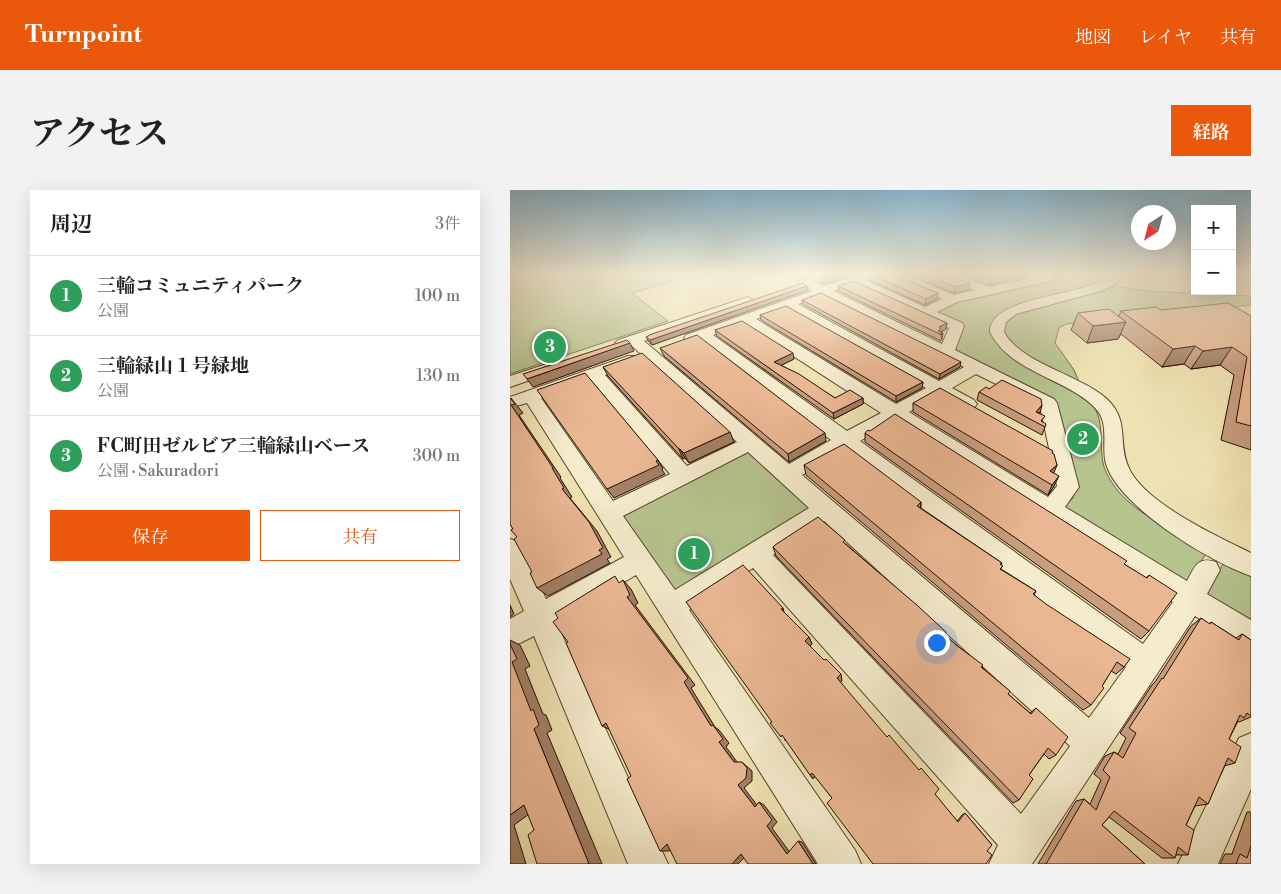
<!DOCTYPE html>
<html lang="ja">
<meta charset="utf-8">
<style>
:root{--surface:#fff;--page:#f2f2f2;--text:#222;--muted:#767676;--line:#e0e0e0;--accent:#ea580c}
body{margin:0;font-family:"Libre Bodoni","Noto Serif JP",serif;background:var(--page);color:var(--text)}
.controls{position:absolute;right:15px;top:15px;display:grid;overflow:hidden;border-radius:0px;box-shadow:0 5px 20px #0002}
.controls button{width:45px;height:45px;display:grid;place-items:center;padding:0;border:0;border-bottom:1px solid var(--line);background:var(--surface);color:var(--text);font:25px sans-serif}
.compass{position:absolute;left:621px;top:15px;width:45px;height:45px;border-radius:50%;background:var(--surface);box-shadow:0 5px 20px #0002;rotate:216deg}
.you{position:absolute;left:426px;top:452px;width:18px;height:18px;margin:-12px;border:4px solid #fff;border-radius:50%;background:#1a73e8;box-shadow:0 0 0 8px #1a73e833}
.badge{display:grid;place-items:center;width:32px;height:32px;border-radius:50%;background:var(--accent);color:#fff;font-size:16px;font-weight:700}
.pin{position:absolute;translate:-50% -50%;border:2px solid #fff;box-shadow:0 1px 5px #0006}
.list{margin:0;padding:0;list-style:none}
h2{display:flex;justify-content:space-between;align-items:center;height:65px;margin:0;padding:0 20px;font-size:21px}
h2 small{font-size:16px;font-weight:400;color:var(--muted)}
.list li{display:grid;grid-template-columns:32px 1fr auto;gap:15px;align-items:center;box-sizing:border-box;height:80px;padding:0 20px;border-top:1px solid var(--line)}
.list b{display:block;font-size:19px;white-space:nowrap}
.list p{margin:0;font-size:16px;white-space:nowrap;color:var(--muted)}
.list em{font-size:16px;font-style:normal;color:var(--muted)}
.actions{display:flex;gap:10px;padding:15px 20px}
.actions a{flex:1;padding:11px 0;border:1px solid var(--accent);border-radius:0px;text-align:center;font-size:18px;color:var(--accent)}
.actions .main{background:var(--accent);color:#fff}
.map{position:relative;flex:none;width:741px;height:674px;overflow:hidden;border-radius:0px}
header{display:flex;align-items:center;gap:30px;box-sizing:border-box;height:70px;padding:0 25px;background:var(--accent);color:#fff}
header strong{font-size:24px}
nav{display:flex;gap:28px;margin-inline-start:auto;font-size:18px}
.intro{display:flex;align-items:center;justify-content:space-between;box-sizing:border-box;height:120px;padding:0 30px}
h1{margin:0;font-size:35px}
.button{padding:12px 22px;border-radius:0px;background:var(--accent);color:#fff;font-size:18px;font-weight:700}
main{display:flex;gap:30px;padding:0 30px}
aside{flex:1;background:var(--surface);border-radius:0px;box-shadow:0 5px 20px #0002}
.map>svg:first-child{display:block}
.green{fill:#b6c48e;stroke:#6e6a47}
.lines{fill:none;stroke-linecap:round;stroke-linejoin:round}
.minor-casing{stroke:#58442c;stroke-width:2}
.minor{fill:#f5eccd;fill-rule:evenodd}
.wall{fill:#c89d7e;stroke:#261000}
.shaded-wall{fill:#a38066;stroke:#261000}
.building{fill:#e9b792;stroke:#261000}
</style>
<header>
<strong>Turnpoint</strong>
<nav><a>地図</a><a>レイヤ</a><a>共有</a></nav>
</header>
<div class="intro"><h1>アクセス</h1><a class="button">経路</a></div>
<main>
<aside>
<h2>周辺<small>3件</small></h2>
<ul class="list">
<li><span class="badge" style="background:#2e9e5b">1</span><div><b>三輪コミュニティパーク</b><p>公園</p></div><em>100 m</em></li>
<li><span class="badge" style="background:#2e9e5b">2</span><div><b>三輪緑山１号緑地</b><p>公園</p></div><em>130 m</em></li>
<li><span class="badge" style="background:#2e9e5b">3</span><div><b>FC町田ゼルビア三輪緑山ベース</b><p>公園 · Sakuradori</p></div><em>300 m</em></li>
</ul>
<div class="actions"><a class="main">保存</a><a>共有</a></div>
</aside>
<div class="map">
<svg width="741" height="674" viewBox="0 0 741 674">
<rect width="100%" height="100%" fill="#efe2b2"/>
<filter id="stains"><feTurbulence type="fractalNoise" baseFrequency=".004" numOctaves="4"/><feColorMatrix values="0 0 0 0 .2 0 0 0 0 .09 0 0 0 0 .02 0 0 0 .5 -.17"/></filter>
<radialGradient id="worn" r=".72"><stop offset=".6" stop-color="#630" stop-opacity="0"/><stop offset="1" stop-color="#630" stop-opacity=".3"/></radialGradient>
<g class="green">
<path d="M0 85H155L163 91 122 103 158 131 0 184Z"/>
<path d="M532 85H598L593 90 610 97 636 101 741 106V115L556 134 549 138 545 153 564 180 577 210C599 226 586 261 596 282 610 312 638 327 665 342 677 348 688 353 696 364L676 392 559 323 555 316 563 308V283L542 211 444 162 452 136 424 122 449 110 545 90Z"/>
<path d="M233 261H241L299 315 298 321 173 401 163 400 113 329 118 321Z"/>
<path d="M713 374 724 376 741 386V435L695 404Z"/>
</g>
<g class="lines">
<defs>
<g id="minor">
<path d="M347 85H364L355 90 415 117 432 109 381 88 379 85H395L444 105 465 100 433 88 431 85H448L480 97 534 85H541L543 88 541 91 447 112 427 122 452 133 454 136 445 160 544 209 547 213 569 297 555 317 677 391C685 377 687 366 706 372L710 380 697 404 741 430V460L731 456 685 426 522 674H479L488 655 243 378 179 420 345 660 351 674H308L126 385 46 432 158 674H118L24 446 0 458V429L14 421 0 389V349L9 352 36 409 114 367 17 213 0 218V207L118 166H130L132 169 130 172 95 185 177 276 227 252 121 155 113 158 108 156 105 153 108 150 238 107 245 111 243 114 134 151 279 274 321 250 190 150 181 152 176 151 174 148 176 145 302 101 289 92 291 89H299L314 96ZM344 94 439 138 432 154 324 101ZM312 106 454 177 429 191 288 114ZM276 119 416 198 386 214 246 129ZM234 134 371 223 337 241 203 145ZM466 184 530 216 547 296 538 307 399 222 429 205C440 211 451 221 464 218L467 214 464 210 442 198ZM81 190 160 284 103 311 31 208ZM384 231 663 412 633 454 350 251ZM334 260 616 477 579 528 292 285ZM238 262 299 318 165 400 113 326ZM314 331 560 556 511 624 263 365Z"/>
<path d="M600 85H613L605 94 594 100 506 124 496 132 494 142C512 175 573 185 599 211 619 232 608 252 618 276 632 312 707 346 741 363V386C700 372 609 317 596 274 591 257 600 234 586 219 559 189 500 183 480 142 479 105 577 107 600 85Z"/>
<path d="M46 171 52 173 54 176 52 179 0 197V186Z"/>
<path d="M741 543V599L708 674H668L729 548Z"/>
</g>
</defs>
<use href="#minor" class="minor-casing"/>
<use href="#minor" class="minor"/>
</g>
<g class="wall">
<path d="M313 85H341L314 94 310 92V86Z"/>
<path d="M359 85H383L428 103 427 109 415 115 359 90Z"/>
<path d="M400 85H436L460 93 459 100 444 103Z"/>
<path d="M453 85H515V86L480 95Z"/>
<path d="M297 96 298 100 142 155 139 152 136 147Z"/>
<path d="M328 96 437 133 436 139 431 142 433 143 431 151 329 101Z"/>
<path d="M292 110 450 177 429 189 293 114Z"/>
<path d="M651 120 741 126V260L711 250 724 185 710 175 681 179 674 174 652 177 611 144 608 149 577 153 561 140 568 123 609 126 611 121Z"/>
<path d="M250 125 413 192 412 198 386 212 251 130Z"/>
<path d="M205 140 284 169 271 175 325 208H353V214L324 229 207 146Z"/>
<path d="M150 158 316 251 279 272 154 166Z"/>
<path d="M93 177 224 252 179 273 175 268 173 269 98 186Z"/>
<path d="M479 199 529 224 535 237 532 245 467 210 469 202Z"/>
<path d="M403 213 542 263 547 275 543 283 544 296 538 305 403 222Z"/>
<path d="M355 243 614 374 636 388 639 385V441L631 449 355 252Z"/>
<path d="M294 275 411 312V318L492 373 491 375V379L526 401 524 405 614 477 606 484 601 481 581 515 573 520 296 285Z"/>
<path d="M336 354 436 442 435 445 472 477 498 504 520 523 526 518 546 565 539 569 534 564 519 585 509 610 503 613 266 366 263 357Z"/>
<path d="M273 418 274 422 299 447 302 454 300 456 332 491 330 493 447 631 452 625 455 623 482 655 322 608 305 586 303 589 276 550 275 551Z"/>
<path d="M691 428 699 434 701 432 726 448 732 444 741 450V527L729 532 728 531 719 549 725 573 714 576 698 614 685 616 676 635 678 665H666L665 668H652L599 627 592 635 635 674H528L566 611 574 609 580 614 591 590 584 584 595 566 604 562 608 564 616 548 610 543 642 495 645 492 681 436Z"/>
<path d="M737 622H741V674H710L715 664H722Z"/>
</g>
<g class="shaded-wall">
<path d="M323 85H341L314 94V88Z"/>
<path d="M497 85H515V86L480 95 481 89Z"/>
<path d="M460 93 459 100 444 103 445 97Z"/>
<path d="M297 96 298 100 142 155 140 150Z"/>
<path d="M428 103 427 109 415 115 416 109Z"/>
<path d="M616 132 608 149 577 153 583 136Z"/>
<path d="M437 133 436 139 431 142 433 143 432 149V145L428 143 429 137Z"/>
<path d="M120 153 124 161 23 197 17 189Z"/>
<path d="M685 156 674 174 652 177 663 159Z"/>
<path d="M722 157 710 175 681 179 693 161Z"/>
<path d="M283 163 284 169 266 178 264 172Z"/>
<path d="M451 172 450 177 429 189 430 184Z"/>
<path d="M413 192 412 198 386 212V206Z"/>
<path d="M1 208 13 223 9 225 51 287 50 288 62 307 60 308 87 341 101 367 97 369 100 373 38 406 27 398 52 299 42 278 1 215Z"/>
<path d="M353 208V214L324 229 323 223Z"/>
<path d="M532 215 530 223 526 222Z"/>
<path d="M220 242 224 252 179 273 174 263Z"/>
<path d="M315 243 316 251 279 272 278 264Z"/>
<path d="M169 259H170L175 268 173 269Z"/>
<path d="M148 270 153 279 152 280 155 284 104 308 97 299Z"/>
<path d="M547 275 543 285 540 281Z"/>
<path d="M549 286 544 296 538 305 542 295Z"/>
<path d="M411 312 410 321 407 316Z"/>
<path d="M113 390 121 399 128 413 125 415 185 495 181 498 205 537 209 540 219 553 216 557 230 576 224 572 209 552 201 536 117 407Z"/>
<path d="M0 415 4 424 0 427Z"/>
<path d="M299 447 302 454 298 458 295 451Z"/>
<path d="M0 450 10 455 20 476 15 479 33 524 36 525 42 540 37 543 92 674H79L24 539 2 472Z"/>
<path d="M331 484 332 491 328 495 327 488Z"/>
<path d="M96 533 103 541 92 536Z"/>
<path d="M232 572 242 581V591L234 598 250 619 245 617 228 595Z"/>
<path d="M302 583 305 586 303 589 300 585Z"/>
<path d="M249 612 254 615 267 632 262 638 281 664H277L257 636Z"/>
<path d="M14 615 29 617 4 635 16 674H0V625Z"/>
<path d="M288 651 292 652 306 674H303Z"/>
<path d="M157 654 166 655 159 661H150Z"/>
<path d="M231 664H238L228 674H222Z"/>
</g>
<g class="building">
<path d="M313 85H323L314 88 310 86Z"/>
<path d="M362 85H383L428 103 416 109Z"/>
<path d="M415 85H436L460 93 445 97Z"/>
<path d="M470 85H497L481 89Z"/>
<path d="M344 91 437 133 429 137 431 139 428 141 433 143 430 144 432 145 328 96Z"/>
<path d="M293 93 297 96 140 150 136 147 142 144Z"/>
<path d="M311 103 451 172 430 184 292 110Z"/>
<path d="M718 113 741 126V236L726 232 737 167 722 157 693 161 685 156 663 159 611 121 646 117 651 120Z"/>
<path d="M276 116 413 192 386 206 250 125Z"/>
<path d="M599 119 616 132 583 136 568 123Z"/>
<path d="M232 131 283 163 264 172 289 184 325 208 340 200 353 208 323 223 205 140Z"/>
<path d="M187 145 315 243 278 264 150 158Z"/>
<path d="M117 150 120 153 17 189 13 184Z"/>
<path d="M132 163 220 242 174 263 170 259H169L93 177Z"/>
<path d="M75 183 148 270 146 271 149 275 97 299 27 200Z"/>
<path d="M492 190 531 209 532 215 526 222 535 226 531 231 536 234 535 237 469 202 476 197 479 199Z"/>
<path d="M430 198 543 261 542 263 544 264 547 275 540 281 549 286 542 295 403 213Z"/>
<path d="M0 208 5 214 1 215 43 278H42L54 298 52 299 79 332 93 358 89 360 92 364 27 398 20 383 22 382 4 349 7 347 1 340 3 339 0 334Z"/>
<path d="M385 224 617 371 614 374 637 388 639 385 667 403 639 441 355 243 358 240 360 241Z"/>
<path d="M334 254 411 312 407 316 492 373 490 374 493 376 490 379 526 401 523 404 536 414 620 469 614 477 607 472 592 496 594 498 581 515 294 275Z"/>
<path d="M308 327 335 350 333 352 408 416 436 442 434 444 446 455 473 475 471 477 500 501 498 504 521 524 526 518 558 547 546 565 538 558 519 585 523 589 509 610 263 357 265 355Z"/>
<path d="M233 375 273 418 271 419 299 447 295 451 314 470 316 469 331 484 327 488 377 547 379 545 409 580 411 578 429 599 425 604 448 632 455 623 482 655 477 661 482 665 476 674H363L317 613 322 608 302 583 300 585 272 545 271 547 260 533 262 532 176 412Z"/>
<path d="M105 386 109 393 113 390 120 405 117 407 178 488 174 492 201 536 203 535 213 549 209 552 224 572H232L237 578 236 588 228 595 245 617 249 612 262 630 257 636 277 664 288 651 303 674H238L231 664 222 674H167L157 654 150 661 117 589 121 586 96 533 92 536 56 453 58 452 43 432 48 428 45 423Z"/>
<path d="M691 428 700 434 701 432 729 450 732 444 741 450V526L737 523 734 528 730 525 719 549 731 557 725 573 718 568 698 614 689 607 676 635 684 640 678 665 668 657 665 668 604 621 592 635 635 674H536L574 609 586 620 600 587 593 580 604 562 613 568 626 543 619 538 652 488 653 489Z"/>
<path d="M0 454 7 469 2 472 21 521 23 519 29 535 24 539 79 674H27L18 645 24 640 14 615 0 625Z"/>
<path d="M741 656V674H726L730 664 737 668Z"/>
</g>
<linearGradient id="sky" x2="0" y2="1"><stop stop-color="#89b8d2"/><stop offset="0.47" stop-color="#f8f2dc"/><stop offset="1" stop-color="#f8f2dc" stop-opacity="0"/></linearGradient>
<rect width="741" height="179" fill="url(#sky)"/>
<rect width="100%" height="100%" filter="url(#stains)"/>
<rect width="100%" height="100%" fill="url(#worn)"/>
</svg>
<div class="controls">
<button>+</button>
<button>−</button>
</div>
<svg class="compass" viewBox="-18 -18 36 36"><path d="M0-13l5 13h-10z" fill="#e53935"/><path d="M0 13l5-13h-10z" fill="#767676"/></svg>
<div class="you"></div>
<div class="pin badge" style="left:184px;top:364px;background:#2e9e5b">1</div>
<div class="pin badge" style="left:573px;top:249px;background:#2e9e5b">2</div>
<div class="pin badge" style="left:40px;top:157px;background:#2e9e5b">3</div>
</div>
</main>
